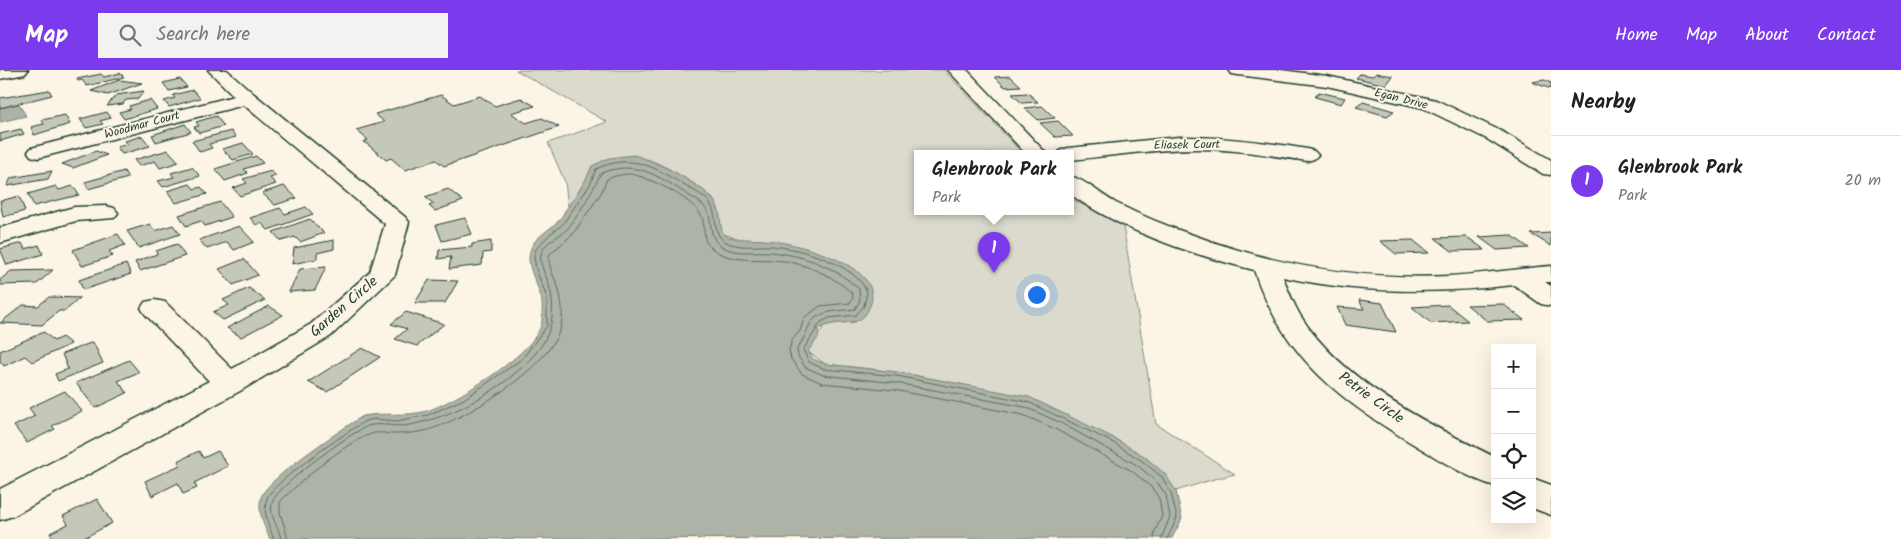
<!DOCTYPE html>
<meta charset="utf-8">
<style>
:root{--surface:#fff;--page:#f2f2f2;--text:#222;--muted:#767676;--line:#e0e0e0;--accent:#7c3aed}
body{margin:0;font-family:Kalam,sans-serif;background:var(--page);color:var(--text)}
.controls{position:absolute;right:15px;bottom:15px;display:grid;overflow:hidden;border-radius:0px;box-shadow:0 5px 20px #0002}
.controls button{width:45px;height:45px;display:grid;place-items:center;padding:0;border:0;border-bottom:1px solid var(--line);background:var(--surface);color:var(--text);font:25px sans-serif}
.you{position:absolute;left:1036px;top:224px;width:18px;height:18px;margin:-12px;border:4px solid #fff;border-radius:50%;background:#1a73e8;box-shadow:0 0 0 8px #1a73e833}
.badge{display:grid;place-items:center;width:32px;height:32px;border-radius:50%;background:var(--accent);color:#fff;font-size:16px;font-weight:700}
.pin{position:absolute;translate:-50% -41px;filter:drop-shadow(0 1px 2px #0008)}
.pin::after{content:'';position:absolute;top:26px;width:18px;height:15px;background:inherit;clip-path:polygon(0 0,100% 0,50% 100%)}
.popup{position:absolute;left:914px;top:80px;width:160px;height:65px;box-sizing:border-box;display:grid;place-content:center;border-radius:0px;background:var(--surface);filter:drop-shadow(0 1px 4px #0005);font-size:16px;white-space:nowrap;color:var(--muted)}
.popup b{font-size:19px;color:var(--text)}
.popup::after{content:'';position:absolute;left:50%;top:100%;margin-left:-10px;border:10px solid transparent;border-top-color:var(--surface)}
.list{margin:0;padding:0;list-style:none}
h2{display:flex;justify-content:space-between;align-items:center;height:65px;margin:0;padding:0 20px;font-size:21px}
h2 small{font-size:16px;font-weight:400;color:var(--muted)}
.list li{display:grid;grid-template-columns:32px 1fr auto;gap:15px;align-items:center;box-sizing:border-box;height:90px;padding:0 20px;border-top:1px solid var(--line)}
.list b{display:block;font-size:19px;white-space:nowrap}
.list p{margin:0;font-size:16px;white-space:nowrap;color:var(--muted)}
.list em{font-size:16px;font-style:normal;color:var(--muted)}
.icon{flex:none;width:28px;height:28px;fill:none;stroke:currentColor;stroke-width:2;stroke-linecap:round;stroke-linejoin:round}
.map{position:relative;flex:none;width:1551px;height:469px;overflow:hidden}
header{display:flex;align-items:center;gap:30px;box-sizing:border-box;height:70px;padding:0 25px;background:var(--accent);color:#fff}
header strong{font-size:24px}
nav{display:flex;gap:28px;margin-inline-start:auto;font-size:18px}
.search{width:350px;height:45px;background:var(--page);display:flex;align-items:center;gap:12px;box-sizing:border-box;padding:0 18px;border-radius:0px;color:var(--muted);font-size:19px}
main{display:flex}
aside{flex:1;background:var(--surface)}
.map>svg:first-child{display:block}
.green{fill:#dcdacc;stroke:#7e8c80}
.water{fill:#aeb3a7;stroke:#758479}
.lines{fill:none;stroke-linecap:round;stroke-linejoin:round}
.shore{stroke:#586c62;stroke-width:1}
.building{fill:#c5c7b9;stroke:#1f3d34}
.minor-casing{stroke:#1f3d34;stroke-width:3}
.minor{fill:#fcf5e5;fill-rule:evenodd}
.labels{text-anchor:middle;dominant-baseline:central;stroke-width:4;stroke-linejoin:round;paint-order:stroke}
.far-street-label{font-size:12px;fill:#1f3d34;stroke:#fcf5e5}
.street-label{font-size:15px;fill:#1f3d34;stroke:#fcf5e5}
</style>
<header>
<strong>Map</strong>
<div class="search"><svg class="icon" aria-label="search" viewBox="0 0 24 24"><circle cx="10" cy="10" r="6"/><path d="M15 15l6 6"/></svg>Search here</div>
<nav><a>Home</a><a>Map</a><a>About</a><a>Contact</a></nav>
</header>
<main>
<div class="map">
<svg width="1551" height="469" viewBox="0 0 1551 469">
<rect width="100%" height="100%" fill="#fcf5e5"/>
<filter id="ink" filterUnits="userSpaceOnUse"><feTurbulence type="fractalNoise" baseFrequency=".02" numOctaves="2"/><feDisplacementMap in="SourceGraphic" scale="10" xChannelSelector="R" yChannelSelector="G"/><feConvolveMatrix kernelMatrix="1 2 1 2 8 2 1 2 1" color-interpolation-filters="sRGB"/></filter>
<g filter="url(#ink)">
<path class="green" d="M516 0H944L1023 84H918V142H1070V128L1123 156 1156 354 1235 404 1214 409 1176 421 1144 386 959 314 897 302 825 294 807 281 826 254 856 252 743 170 723 164C717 152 723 140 712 128 704 118 658 91 646 89 635 87 604 94 592 96L585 113 568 136 565 112 548 73 607 52Z"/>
<g class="water">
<path d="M19 34 26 46 0 52V38Z"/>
<path d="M634 85C656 91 707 116 717 136 723 148 717 160 728 167 744 170 759 169 775 171 804 176 898 199 865 245 857 257 833 249 819 259L818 268 808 281 813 289 825 294 897 302 1029 327 1112 367 1144 386 1165 404 1176 421 1182 449 1172 468 270 469C264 456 256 439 262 425 270 407 343 358 363 346 384 342 405 347 427 341 454 332 541 281 542 250 542 242 543 234 541 227 537 211 523 193 532 176 537 166 548 161 556 153 561 150 563 143 567 138 577 122 585 114 592 96L609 88Z"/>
</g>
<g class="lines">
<g class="shore">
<path d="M274 469C269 457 262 441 267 428 273 412 347 362 365 351L374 349 397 351 428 345 464 329 522 289 547 256V228L536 199 534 187 536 179 550 164 562 155 590 115 596 99C633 82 656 98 687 117 696 122 706 126 711 135 718 147 712 165 726 172 740 179 757 175 772 176 800 178 856 194 867 222L864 236 856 245 829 248 821 252 803 280 809 292 824 299 897 306 1028 332 1110 371 1141 390 1162 407 1171 423 1177 448 1167 469"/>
<path d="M281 469C279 457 269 446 272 433 275 417 351 362 368 356 381 352 396 358 410 355 455 346 502 320 533 286 554 264 557 237 547 209 544 201 539 193 541 184 544 172 557 168 565 161 576 151 594 117 601 103 635 90 657 105 685 123 692 128 701 131 706 139 714 151 707 167 721 176 735 185 754 181 770 182 803 185 834 196 859 219L860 230 855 239C841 241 818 240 810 254 806 263 803 271 797 279L798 286 805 297 823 305 896 313 1025 337 1059 352 1137 395 1157 412 1166 425 1170 447 1161 469"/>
<path d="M288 469 280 442V432C300 411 344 373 371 364 378 361 386 364 394 364 404 364 414 363 424 361 462 352 549 298 560 259 564 246 562 230 558 217 554 206 548 197 549 185L573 164 601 123 607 109C614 106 622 104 630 104 647 106 693 129 701 145 705 153 703 163 706 172 725 197 762 186 790 192 813 197 834 207 852 223L853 228 850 233 820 236 804 248 800 261 792 270 789 280 791 289 802 304 822 313 894 320 1023 345 1055 359 1132 401 1151 417 1159 428 1162 446 1155 461 1154 469"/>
</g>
</g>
<g class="building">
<path d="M120 3 124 7 87 16 82 10 78 11 77 9 101 4 104 7Z"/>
<path d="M1376 3 1393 6 1386 15 1356 8 1360 4 1373 6Z"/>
<path d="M1010 6 1021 16 1005 17 995 7Z"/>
<path d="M180 9 187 17 169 21 163 13Z"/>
<path d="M119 10 142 13 108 25 91 21Z"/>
<path d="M1544 10 1551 13V19L1532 12Z"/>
<path d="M49 20 52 25 0 38V28Z"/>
<path d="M193 20 200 28 169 37 164 31 175 28 173 25Z"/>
<path d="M144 21 138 29 126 30 123 34 107 36 116 25Z"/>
<path d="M1319 22 1345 28 1341 34 1315 27Z"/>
<path d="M1028 23 1038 32 1022 33 1012 24Z"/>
<path d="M441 25 454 34 480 26 495 36 521 28 535 36 511 43 526 53 542 48 559 57 444 96 436 90 405 100 391 88 386 90 367 74 363 72 368 70 356 60 384 52 375 44Z"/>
<path d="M150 30 157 39 124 49 119 42 131 39 129 36Z"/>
<path d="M1363 32 1394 41 1387 46 1356 37Z"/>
<path d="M1042 36 1055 48 1038 50 1025 38Z"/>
<path d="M107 42 111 48 100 51 103 54 86 58 80 49Z"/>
<path d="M65 45 70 54 34 65 31 57 44 54 42 50Z"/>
<path d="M216 46 224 56 199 63 194 57 199 56 196 52Z"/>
<path d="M1058 51 1073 66 1055 67 1040 53Z"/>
<path d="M185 54 191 62 156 72 152 65Z"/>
<path d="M21 59 24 64 0 71V64Z"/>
<path d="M231 61 236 67 209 74 212 78 200 82 192 71Z"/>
<path d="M142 66 150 76 122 84 117 77 128 74 125 71Z"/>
<path d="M243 73 253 84 233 90 222 79Z"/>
<path d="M168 80 179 92 160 98 155 91 139 96 134 90Z"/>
<path d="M96 81 107 85 73 98 62 94Z"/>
<path d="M256 86 263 93 244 99 248 103 225 111 215 99Z"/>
<path d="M192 97 200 106 163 117 158 111 174 107 171 103Z"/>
<path d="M52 101 48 109 7 116 11 108Z"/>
<path d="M124 101 128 108 88 119 85 112Z"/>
<path d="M271 101 276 106 270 108 276 114 240 126 233 118 247 113 243 109Z"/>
<path d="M190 114 194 119 201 117 207 124 176 133 167 121Z"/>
<path d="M56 116 59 120 73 116 79 125 34 136 28 124Z"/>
<path d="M284 116 297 128 275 135 262 123Z"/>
<path d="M448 119 463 131 435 141 429 136 434 134 425 127Z"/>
<path d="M19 126 25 141 3 147 0 131Z"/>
<path d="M220 132 232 147 205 156 201 151 186 156 179 145Z"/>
<path d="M306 137 313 144 268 160 261 153 256 155 250 148 280 138 285 144Z"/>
<path d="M465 148 472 164 442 171 436 155Z"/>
<path d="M310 149 324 163 300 172 295 167 281 171 273 162Z"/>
<path d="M150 154 155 161 173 155 180 164 139 178 127 161Z"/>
<path d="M239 156 254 172 234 180 227 172 207 179 199 170Z"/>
<path d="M1551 163V176L1531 164Z"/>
<path d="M118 164 125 175 109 181 113 186 82 196 73 180Z"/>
<path d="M1511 165 1529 178 1497 180 1479 167Z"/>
<path d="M1467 167 1485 180 1452 181 1435 168Z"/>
<path d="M334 170V179L317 183V189L292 194 294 178Z"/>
<path d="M1413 170 1429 183 1396 184 1380 171Z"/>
<path d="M491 171V182L483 183 482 195 449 199 451 187 438 189 439 180 472 177V174Z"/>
<path d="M22 173 25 179 39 175 43 184 7 195 0 179Z"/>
<path d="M177 174 185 186 140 201 135 192 157 184 156 181Z"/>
<path d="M244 189 258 205 233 215 219 199Z"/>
<path d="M126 194 131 204 83 220 79 210Z"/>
<path d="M326 197 315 220 289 222 300 199Z"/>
<path d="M53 200 37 214 0 215V210L11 201Z"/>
<path d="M429 210 458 211 445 233H415Z"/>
<path d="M249 218 265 230 223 250 213 242 229 235 223 230Z"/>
<path d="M49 227 80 228 65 241H59L42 255 0 253 23 235 38 236Z"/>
<path d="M1359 230 1382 233 1396 262 1345 255 1337 237 1364 239Z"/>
<path d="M1503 234 1524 250 1487 251 1467 235Z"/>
<path d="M1448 235 1468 251 1431 253 1412 237Z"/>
<path d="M269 236 283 245 241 267 227 258Z"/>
<path d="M406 242 444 254 417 276 395 269 407 259 391 254Z"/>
<path d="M44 262 54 271 62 267 71 274 32 292 25 286 4 296 0 291V281Z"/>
<path d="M93 272 103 293 58 311 55 304 68 299 62 284Z"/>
<path d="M362 278 380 287 327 322 308 312Z"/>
<path d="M129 290 139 302 118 311 127 323 95 338 76 313Z"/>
<path d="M65 321 82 341 52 356 55 359 27 373 14 356 35 346 29 338Z"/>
<path d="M199 381 203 388 218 381 228 396 194 413 197 418 183 424 178 413 152 426 145 411 180 395 178 391Z"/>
<path d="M97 429 112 453 82 469H53L50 463 68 454 63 446Z"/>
</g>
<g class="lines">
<defs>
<g id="minor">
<path d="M0 0H28L25 4 0 9Z"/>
<path d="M208 0H227L254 24 405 147 409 152 395 205 331 266 240 321 13 446 0 450V419L209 311 145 244 141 238 145 232 155 230 165 232 232 299 311 254 370 202 385 154 244 35 38 88 31 86 28 82 31 78 234 26Z"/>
<path d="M948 0H967L1047 84H1026Z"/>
<path d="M1229 0H1281L1327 6 1436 30 1501 61 1551 90V105L1543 104 1487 69 1423 38 1327 16 1238 5 1232 4Z"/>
<path d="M1179 67C1222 66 1265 72 1307 79L1314 81 1318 85 1314 89 1307 91C1270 85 1234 79 1196 79 1154 79 1112 86 1070 90V84H1057L1061 80 1068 78Z"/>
<path d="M1070 106C1086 110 1101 125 1116 133 1142 146 1169 157 1196 166 1277 196 1363 210 1449 206 1483 204 1517 199 1551 196V212H1545L1551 216V236L1541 234 1514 215C1436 224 1360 224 1283 207 1288 220 1293 233 1300 245 1341 311 1428 354 1495 387V416C1468 408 1443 392 1420 378 1342 332 1284 289 1254 200 1193 185 1122 161 1070 124Z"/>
<path d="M106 136 114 138 118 143 114 148 76 151 0 173V158L74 137Z"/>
<path d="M1532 408 1551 415V445L1532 438Z"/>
</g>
</defs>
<use href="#minor" class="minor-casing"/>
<use href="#minor" class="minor"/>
</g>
</g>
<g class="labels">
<g class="far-street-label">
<text transform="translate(1401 29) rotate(14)">Egan Drive</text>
<text transform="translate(142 55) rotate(-15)">Woodmar Court</text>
<text transform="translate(1187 75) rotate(-1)">Eliasek Court</text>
</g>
<g class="street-label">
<text transform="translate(344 237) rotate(-41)">Garden Circle</text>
<text transform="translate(1371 328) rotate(36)">Petrie Circle</text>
</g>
</g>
</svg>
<div class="controls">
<button>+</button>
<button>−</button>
<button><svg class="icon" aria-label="locate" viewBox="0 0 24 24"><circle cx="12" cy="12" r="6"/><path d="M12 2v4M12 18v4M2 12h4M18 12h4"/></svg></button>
<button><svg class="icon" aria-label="layers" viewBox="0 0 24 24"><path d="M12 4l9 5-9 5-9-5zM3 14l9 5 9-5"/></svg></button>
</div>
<div class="you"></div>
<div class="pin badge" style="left:994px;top:203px">1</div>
<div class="popup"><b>Glenbrook Park</b>Park</div>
</div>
<aside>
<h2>Nearby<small></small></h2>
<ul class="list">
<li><span class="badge">1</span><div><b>Glenbrook Park</b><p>Park</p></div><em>20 m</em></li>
</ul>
</aside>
</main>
